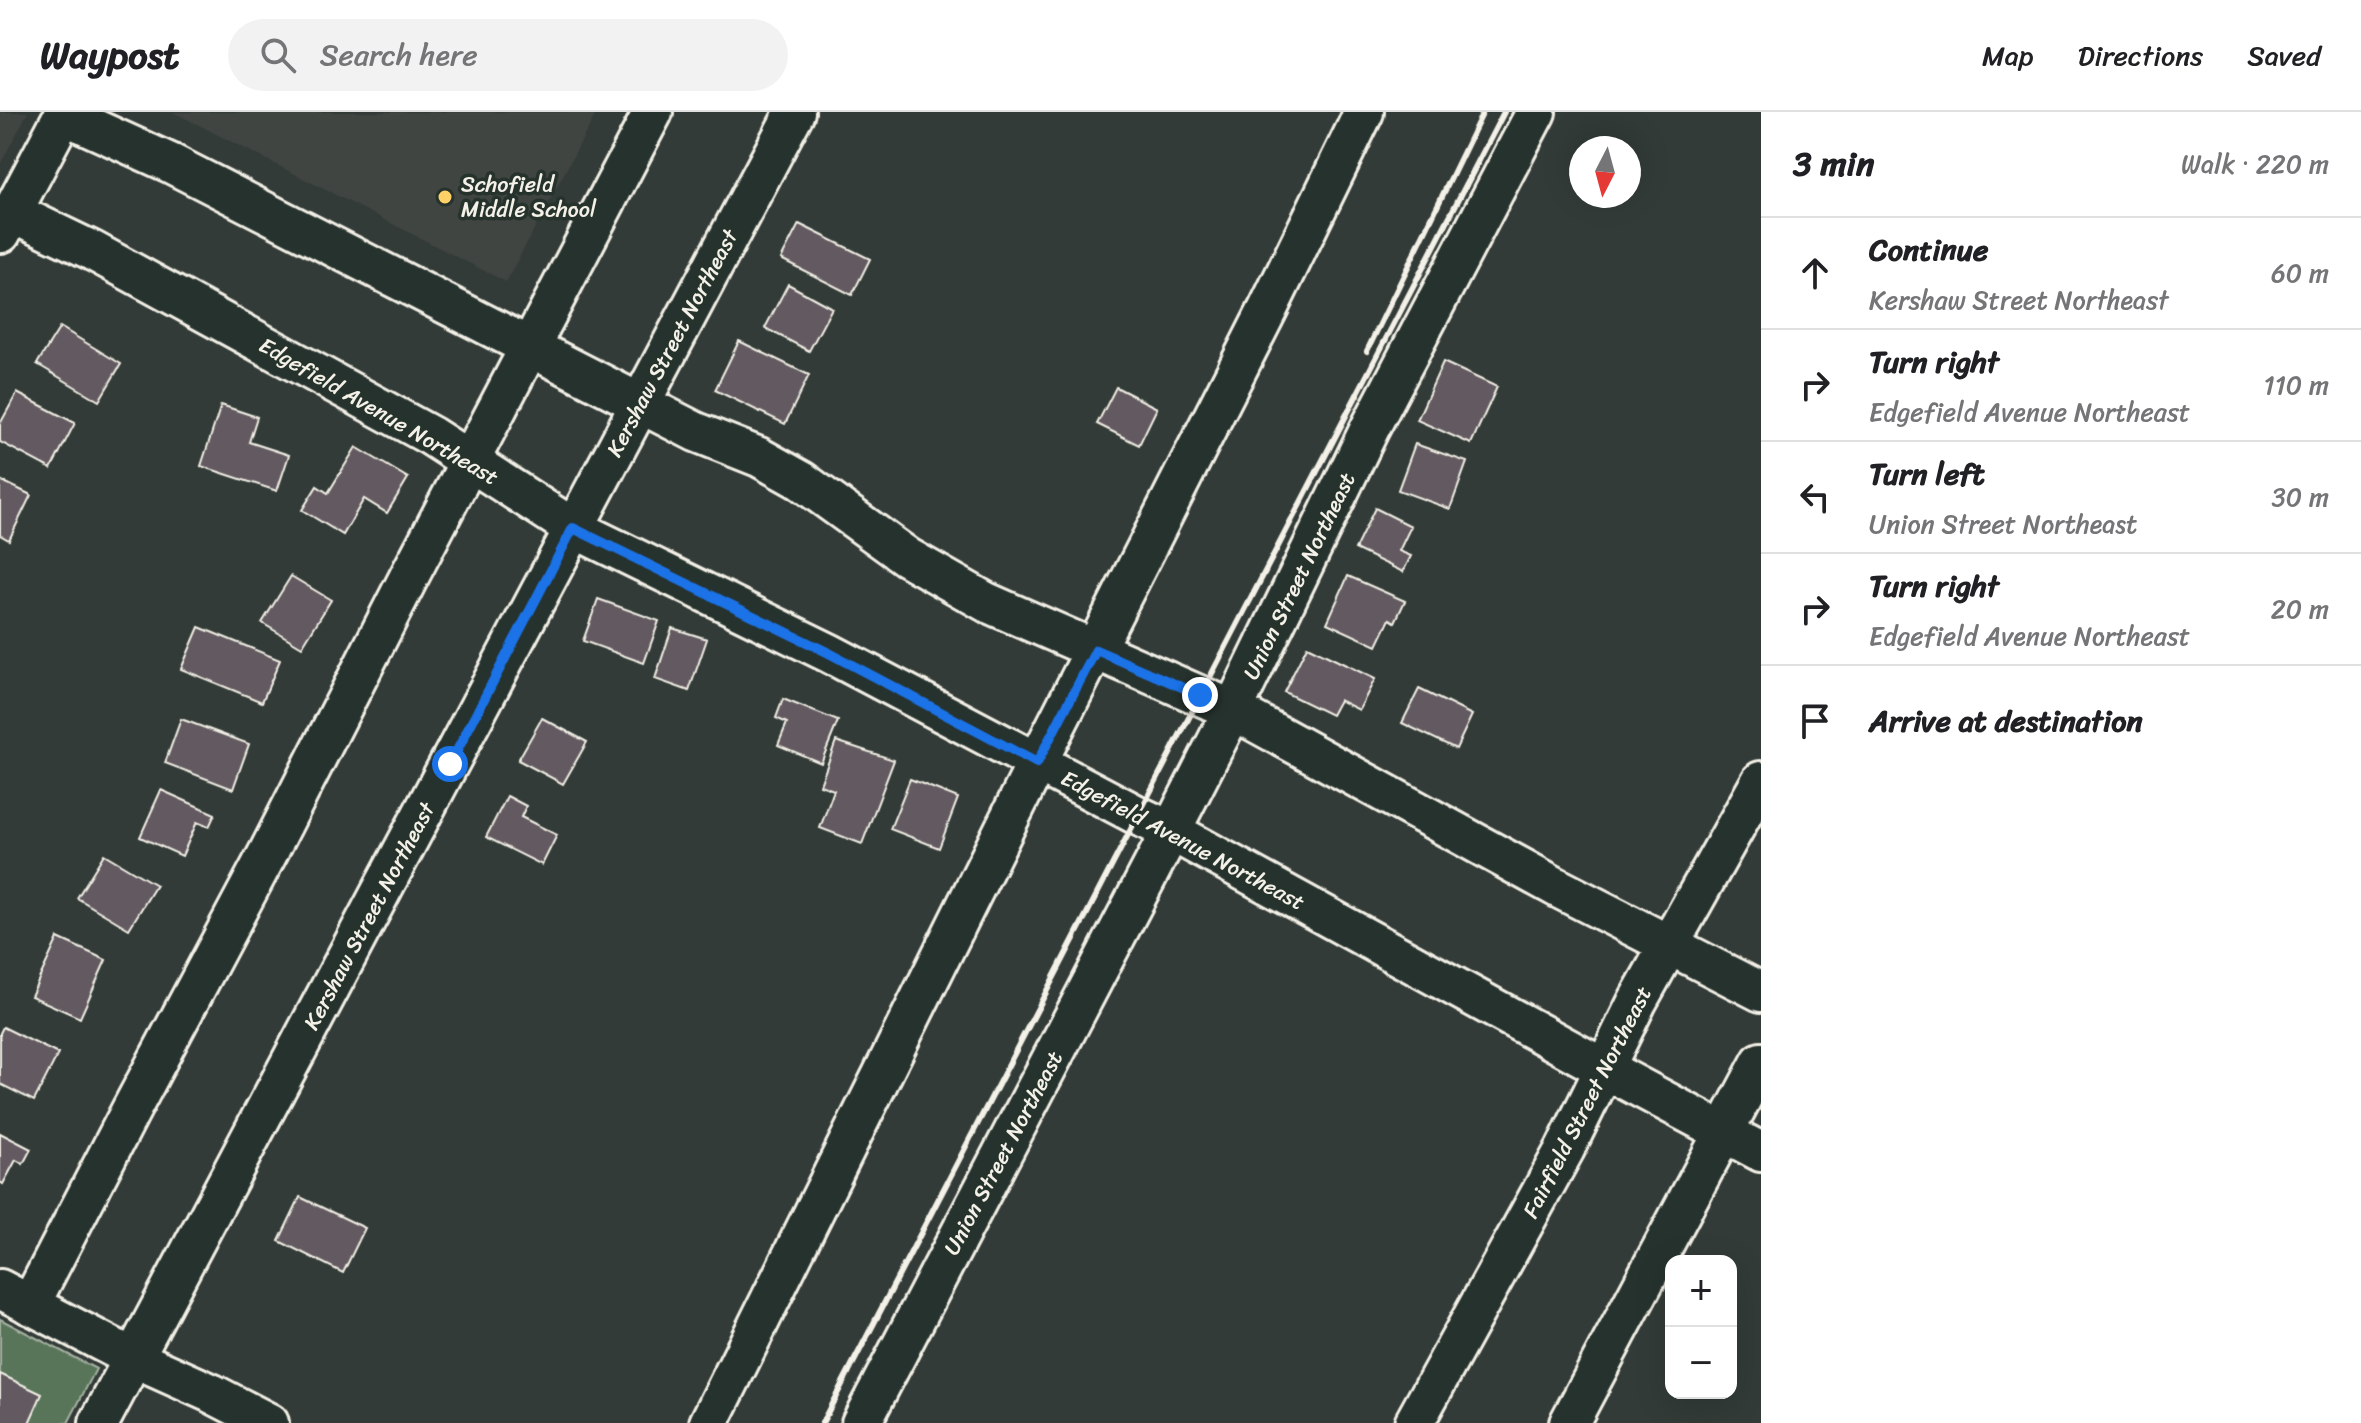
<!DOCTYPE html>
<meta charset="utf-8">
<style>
:root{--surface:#fff;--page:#f2f2f2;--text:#202124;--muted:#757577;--line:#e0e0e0}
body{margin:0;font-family:Sriracha,sans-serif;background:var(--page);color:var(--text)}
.controls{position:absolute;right:24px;bottom:24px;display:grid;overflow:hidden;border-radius:16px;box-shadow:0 8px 32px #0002}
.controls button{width:72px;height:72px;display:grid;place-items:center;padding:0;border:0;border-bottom:2px solid var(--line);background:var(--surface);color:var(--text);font:40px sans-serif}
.compass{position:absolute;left:1569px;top:24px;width:72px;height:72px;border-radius:50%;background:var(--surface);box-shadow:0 8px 32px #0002;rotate:186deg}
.stop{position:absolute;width:24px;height:24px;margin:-18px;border:6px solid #1a73e8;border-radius:50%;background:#fff}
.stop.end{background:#1a73e8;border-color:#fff;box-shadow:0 2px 8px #0008}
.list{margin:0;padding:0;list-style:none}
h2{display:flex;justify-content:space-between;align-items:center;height:104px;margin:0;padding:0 32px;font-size:34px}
h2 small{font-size:26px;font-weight:400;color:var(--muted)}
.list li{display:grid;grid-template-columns:52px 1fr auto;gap:24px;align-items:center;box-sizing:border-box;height:112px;padding:0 32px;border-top:2px solid var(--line)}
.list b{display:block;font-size:30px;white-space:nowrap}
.list p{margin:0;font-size:26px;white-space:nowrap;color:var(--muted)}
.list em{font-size:26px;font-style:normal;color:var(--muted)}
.icon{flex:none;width:44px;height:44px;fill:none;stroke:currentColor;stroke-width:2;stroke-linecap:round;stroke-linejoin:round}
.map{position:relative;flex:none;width:1761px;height:1311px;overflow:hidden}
header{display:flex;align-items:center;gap:48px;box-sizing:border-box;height:112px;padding:0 40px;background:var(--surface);border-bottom:2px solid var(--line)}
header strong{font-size:38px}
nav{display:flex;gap:44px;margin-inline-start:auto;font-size:28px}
.search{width:560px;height:72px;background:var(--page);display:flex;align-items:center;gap:20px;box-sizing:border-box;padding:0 28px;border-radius:44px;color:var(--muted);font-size:30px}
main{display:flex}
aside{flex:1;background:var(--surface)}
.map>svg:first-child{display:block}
.built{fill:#404443}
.green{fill:#59745a;stroke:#a6b2a1;stroke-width:2}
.building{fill:#625a60;stroke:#f4f1e8;stroke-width:2}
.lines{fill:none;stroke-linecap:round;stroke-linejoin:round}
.minor-casing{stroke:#f4f1e8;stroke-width:44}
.minor{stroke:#26332d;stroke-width:38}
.rail{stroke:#f4f1e8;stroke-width:6}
.route{stroke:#1a73e8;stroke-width:10}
.poi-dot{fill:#ffd166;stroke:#26332d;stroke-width:3}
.labels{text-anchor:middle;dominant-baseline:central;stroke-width:7;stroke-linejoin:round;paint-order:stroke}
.poi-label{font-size:22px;fill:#f4f1e8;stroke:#26332d;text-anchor:start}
.street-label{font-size:22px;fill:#f4f1e8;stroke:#26332d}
</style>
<header>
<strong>Waypost</strong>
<div class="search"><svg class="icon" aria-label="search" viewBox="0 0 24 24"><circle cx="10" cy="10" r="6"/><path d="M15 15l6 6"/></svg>Search here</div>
<nav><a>Map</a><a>Directions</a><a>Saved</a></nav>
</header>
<main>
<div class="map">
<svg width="1761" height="1311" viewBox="0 0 1761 1311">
<rect width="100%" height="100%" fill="#323b37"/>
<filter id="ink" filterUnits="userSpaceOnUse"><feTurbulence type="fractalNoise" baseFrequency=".0125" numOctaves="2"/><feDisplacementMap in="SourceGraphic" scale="16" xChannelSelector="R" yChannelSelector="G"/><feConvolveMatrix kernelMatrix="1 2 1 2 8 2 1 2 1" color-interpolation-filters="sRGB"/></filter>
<g filter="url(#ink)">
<g class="built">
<path d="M0 0H28L0 53Z"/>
<path d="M173 0H597L506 170Z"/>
</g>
<path class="green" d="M0 1207 96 1257 68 1311H0Z"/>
<g class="building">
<path d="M799 112 870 147 852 183 781 147Z"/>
<path d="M788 172 832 196 809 239 765 216Z"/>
<path d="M60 215 121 252 99 289 37 252Z"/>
<path d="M739 229 809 263 785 312 715 278Z"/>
<path d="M1443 250 1497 275 1471 332 1417 308Z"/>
<path d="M1116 275 1157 296 1139 333 1097 312Z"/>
<path d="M17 281 75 311 51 357 0 330V312Z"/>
<path d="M221 293 257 305 249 330 289 343 277 379 201 354Z"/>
<path d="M1415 332 1467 350 1450 397 1398 378Z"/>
<path d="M356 335 408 366 387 401 364 387 343 423 302 398 317 374 328 381Z"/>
<path d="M0 368 31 383 9 428 0 423Z"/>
<path d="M1375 396 1411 414 1399 439 1411 444 1403 460 1355 437Z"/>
<path d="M291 464 331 488 302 535 262 511Z"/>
<path d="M1348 464 1405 489 1395 510 1390 507 1377 534 1327 511Z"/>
<path d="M598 487 659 509 644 551 583 529Z"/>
<path d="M199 515 280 548 262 590 181 557Z"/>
<path d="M672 516 707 527 689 579 655 567Z"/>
<path d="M1307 534 1375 567 1359 598 1339 588 1331 603 1284 580Z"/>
<path d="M1419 577 1472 603 1456 637 1402 611Z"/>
<path d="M783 587 838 609 821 651 778 633 787 611 776 606Z"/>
<path d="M542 606 587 630 563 672 518 648Z"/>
<path d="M181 607 249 632 233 677 165 651Z"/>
<path d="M836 629 894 648 862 732 820 716 834 678 820 673Z"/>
<path d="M910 667 958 686 939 736 890 717Z"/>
<path d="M161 678 215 702 209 715 197 710 182 744 140 725Z"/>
<path d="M507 684 526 694 521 705 557 723 542 753 486 725Z"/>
<path d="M104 742 156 773 129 817 77 786Z"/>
<path d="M58 826 106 848 80 906 31 884Z"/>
<path d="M3 915 58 942 34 989 0 972V921Z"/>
<path d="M0 1021 31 1037 23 1052 16 1048 3 1072 0 1070Z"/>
<path d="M300 1085 365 1116 343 1161 279 1129Z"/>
<path d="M0 1262 42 1282 29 1311H0Z"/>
</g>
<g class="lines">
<defs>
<g id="minor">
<path d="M64 3 170 51 696 320 759 345 802 369 907 445 986 490 1233 598 1560 777 1761 880"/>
<path d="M12 100 91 138 431 324 573 416 829 541 1139 704 1171 719 1605 957 1761 1040"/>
<path d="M1 121 65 0"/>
<path d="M0 1177 133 1246 211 1281 269 1311"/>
<path d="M30 1193 131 998 269 739 411 461 653 0"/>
<path d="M99 1311 795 0"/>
<path d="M709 1311 1037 651 1268 197 1364 0"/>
<path d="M861 1311 1171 719 1233 598 1370 316 1536 0"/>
<path d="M1414 1311 1565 1037 1637 890 1761 669"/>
<path d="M1569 1311 1761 950"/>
</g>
</defs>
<use href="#minor" class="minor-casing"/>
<use href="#minor" class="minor"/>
<g class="rail">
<path d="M1367 239 1483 0"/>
<path d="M822 1311 1504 0"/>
</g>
</g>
</g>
<g class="lines" filter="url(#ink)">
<path class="route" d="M450 652 573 416 829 541 1037 651 1096 538 1200 583"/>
</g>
<circle class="poi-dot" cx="445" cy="85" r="8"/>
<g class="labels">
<g class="poi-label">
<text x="461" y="72">Schofield<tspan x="461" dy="25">Middle School</tspan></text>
</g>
<g class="street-label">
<text transform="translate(672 231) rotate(-62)">Kershaw Street Northeast</text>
<text transform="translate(379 299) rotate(30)">Edgefield Avenue Northeast</text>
<text transform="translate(1299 464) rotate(-64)">Union Street Northeast</text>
<text transform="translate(1183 728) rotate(28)">Edgefield Avenue Northeast</text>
<text transform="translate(369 804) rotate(-62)">Kershaw Street Northeast</text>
<text transform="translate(1587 990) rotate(-63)">Fairfield Street Northeast</text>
<text transform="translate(1003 1041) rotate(-62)">Union Street Northeast</text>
</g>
</g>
</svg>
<div class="controls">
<button>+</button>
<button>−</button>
</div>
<svg class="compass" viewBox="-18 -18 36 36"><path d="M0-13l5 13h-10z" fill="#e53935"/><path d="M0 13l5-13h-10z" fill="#757577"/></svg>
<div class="stop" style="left:450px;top:652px"></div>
<div class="stop end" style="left:1200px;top:583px"></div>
</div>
<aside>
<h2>3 min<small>Walk · 220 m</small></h2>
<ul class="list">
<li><svg class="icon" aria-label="ahead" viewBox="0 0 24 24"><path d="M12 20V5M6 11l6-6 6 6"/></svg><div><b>Continue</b><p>Kershaw Street Northeast</p></div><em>60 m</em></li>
<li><svg class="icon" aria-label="right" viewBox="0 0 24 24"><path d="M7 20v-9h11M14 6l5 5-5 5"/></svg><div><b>Turn right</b><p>Edgefield Avenue Northeast</p></div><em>110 m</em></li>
<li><svg class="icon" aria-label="left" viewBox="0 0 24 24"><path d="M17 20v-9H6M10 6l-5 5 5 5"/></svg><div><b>Turn left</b><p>Union Street Northeast</p></div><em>30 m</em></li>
<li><svg class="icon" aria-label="right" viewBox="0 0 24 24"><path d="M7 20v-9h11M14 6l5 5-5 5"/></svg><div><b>Turn right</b><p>Edgefield Avenue Northeast</p></div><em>20 m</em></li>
<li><svg class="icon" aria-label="arrive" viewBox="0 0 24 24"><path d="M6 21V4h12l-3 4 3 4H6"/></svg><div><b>Arrive at destination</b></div></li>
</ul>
</aside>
</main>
